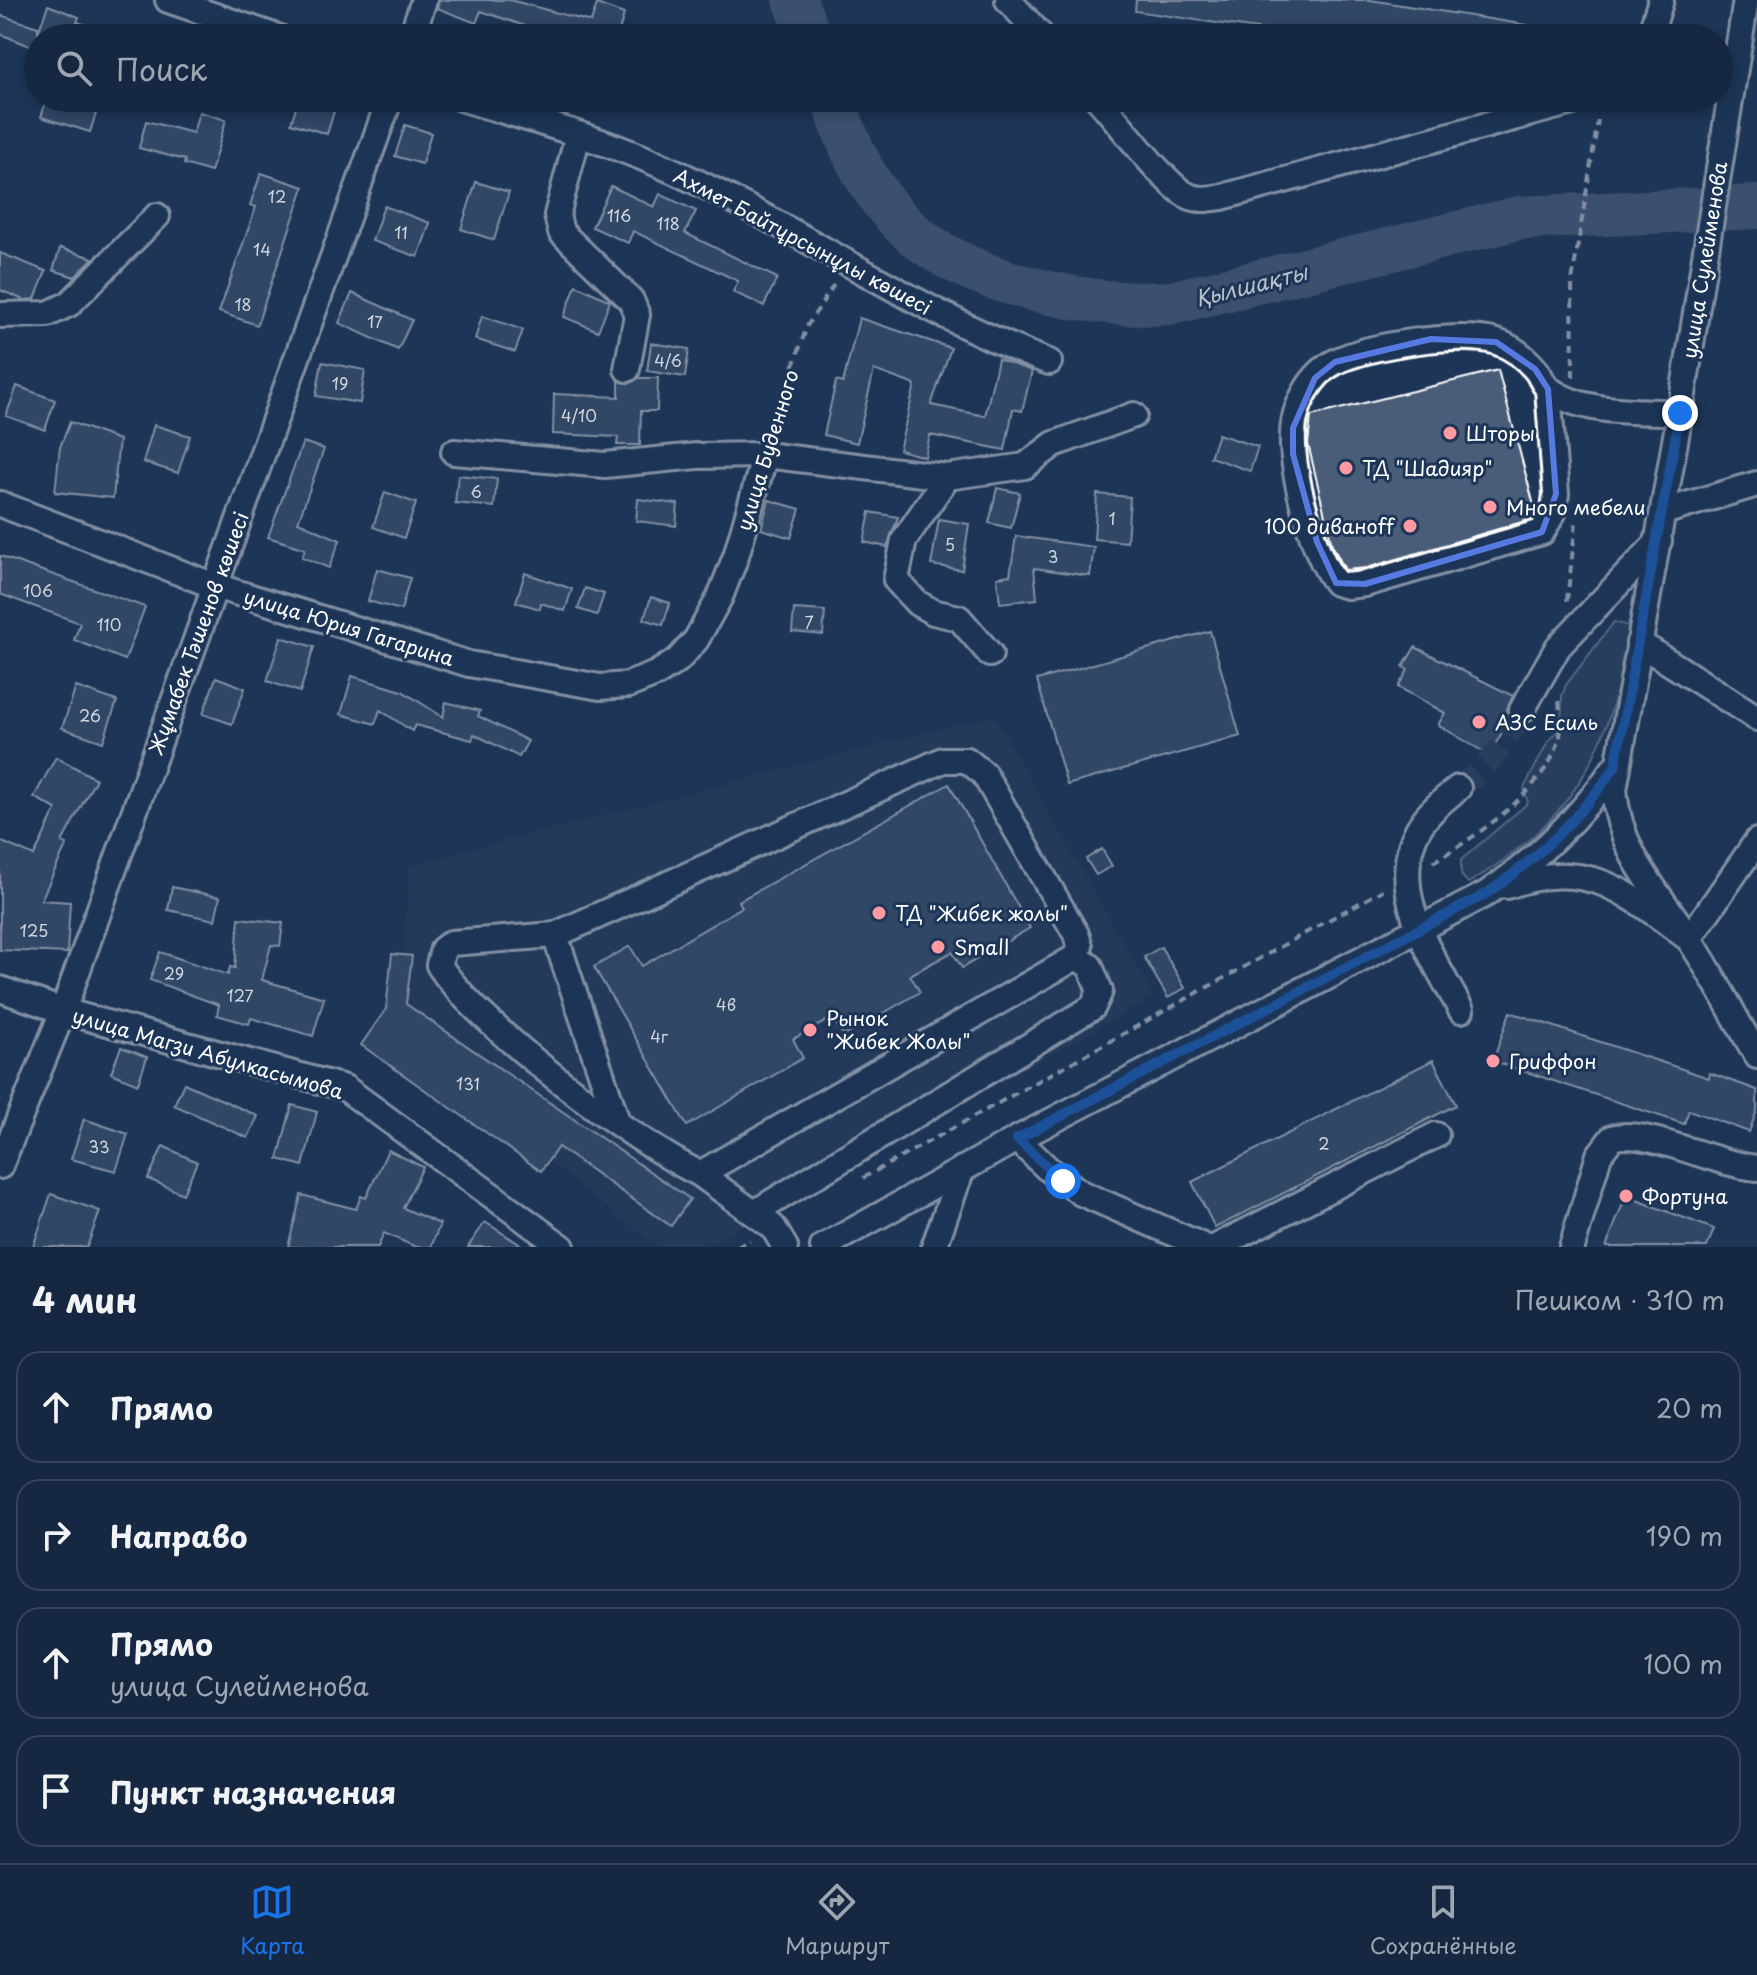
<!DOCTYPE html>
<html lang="ru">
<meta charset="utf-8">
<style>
:root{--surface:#162841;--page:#23344c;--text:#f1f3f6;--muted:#9ea6b1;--line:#35445a;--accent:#1a73e8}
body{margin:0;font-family:"Playpen Sans",sans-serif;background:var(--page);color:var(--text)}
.stop{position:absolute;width:24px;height:24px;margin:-18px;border:6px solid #1a73e8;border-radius:50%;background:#fff}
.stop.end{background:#1a73e8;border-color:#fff;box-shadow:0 2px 8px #0008}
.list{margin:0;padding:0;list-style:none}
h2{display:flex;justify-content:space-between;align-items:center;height:104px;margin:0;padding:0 32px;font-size:34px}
h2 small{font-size:26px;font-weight:400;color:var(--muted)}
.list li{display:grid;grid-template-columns:52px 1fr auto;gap:24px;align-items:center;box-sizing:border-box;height:112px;margin:0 16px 16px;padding:0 16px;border:2px solid var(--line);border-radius:24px}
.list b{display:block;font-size:30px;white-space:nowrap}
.list p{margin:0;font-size:26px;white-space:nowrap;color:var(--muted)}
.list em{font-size:26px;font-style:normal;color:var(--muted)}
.icon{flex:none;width:44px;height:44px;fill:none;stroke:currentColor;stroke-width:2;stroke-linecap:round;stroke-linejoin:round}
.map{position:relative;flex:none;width:1757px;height:1247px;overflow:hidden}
.search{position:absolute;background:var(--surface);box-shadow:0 4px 12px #0003;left:24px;right:24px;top:24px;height:88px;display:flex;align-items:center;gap:20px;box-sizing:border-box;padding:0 28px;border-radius:44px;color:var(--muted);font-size:30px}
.sheet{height:616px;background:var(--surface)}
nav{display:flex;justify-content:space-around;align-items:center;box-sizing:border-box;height:112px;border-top:2px solid var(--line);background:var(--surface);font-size:22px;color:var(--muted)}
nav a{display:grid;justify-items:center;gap:4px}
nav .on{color:var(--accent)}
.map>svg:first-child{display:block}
.built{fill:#2a4161}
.green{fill:#364b69;stroke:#9aa5b4;stroke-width:2}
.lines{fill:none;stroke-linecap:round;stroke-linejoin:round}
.river{stroke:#617289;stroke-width:44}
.building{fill:#4a5d79;stroke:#fff;stroke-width:2}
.minor-tunnel{stroke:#344968;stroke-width:24;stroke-dasharray:24 12;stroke-linecap:butt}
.minor-casing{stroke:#fff;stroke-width:30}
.path{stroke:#fff;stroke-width:4;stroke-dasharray:8 6;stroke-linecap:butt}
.minor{stroke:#1d3557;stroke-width:24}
.route{stroke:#1a73e8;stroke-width:10}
.marked{fill:none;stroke:#567ae2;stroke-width:6;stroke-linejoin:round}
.poi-dot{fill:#ff9aa2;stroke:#1d3557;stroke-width:3}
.labels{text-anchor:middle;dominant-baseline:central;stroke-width:6;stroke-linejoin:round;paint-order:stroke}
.number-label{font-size:16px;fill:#d2d6de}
.street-label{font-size:20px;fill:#fff;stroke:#1d3557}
.poi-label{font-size:20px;fill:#fff;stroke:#1d3557;text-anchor:start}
.water-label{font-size:22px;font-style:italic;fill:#b8c0ca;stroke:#1d3557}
</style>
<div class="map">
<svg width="1757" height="1247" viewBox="0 0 1757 1247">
<rect width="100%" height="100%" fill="#1d3557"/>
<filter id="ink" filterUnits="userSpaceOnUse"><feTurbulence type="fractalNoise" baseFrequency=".0125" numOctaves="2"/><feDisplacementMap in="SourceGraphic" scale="16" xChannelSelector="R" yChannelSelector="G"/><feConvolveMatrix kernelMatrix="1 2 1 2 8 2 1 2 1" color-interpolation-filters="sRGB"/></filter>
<g filter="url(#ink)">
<path class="built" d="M994 715 1154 997 705 1247H658L396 1042 409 865Z"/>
<path class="green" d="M1614 622 1629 626C1613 746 1575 822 1468 883L1461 875V860L1528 803 1524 788 1549 740 1561 729 1562 696 1566 685Z"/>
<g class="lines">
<g class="river">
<path d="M795 0 810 38"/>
<path d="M833 98C867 209 920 261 1032 289 1080 301 1123 306 1171 303L1519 218 1757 207"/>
</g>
</g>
<g class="building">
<path d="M439 0H510L591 22 597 4 624 14 619 31 627 34 626 38H541L543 32 481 11 476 23 437 8Z"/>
<path d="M1136 0H1370L1540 27 1539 38H1319L1135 11Z"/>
<path d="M48 5 79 17 77 22 113 32V38H38V49L0 34V15L38 27V33Z"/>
<path d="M47 98H101L90 132 41 117Z"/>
<path d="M299 98 336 105 327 134 291 123Z"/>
<path d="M199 112 226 120 211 172 184 164 185 160 139 148 146 121 193 133Z"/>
<path d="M405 125 431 133 422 164 395 156Z"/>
<path d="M261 173 304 187 257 325 219 312 256 207 250 205Z"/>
<path d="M476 182 509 192 494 240 461 229Z"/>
<path d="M611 186 654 207 660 194 696 211 685 233 777 278 764 306 733 292 738 281 633 231 628 243 592 227Z"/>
<path d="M384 206 430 223 418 257 372 241Z"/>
<path d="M60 248 93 258 75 277 53 270Z"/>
<path d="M0 253 46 271 35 299 24 300 0 290Z"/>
<path d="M576 285 610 301 598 331 564 317Z"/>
<path d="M352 293 412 320 398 350 339 323Z"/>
<path d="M482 316 523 330 515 352 475 339Z"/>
<path d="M859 318 951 348 931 405 985 416 998 359 1032 371 1022 411 1013 409 1005 450 930 435 925 457 899 450 915 385 874 370 857 443 824 435 836 381 843 383Z"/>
<path d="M651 343 689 349 685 377 647 371Z"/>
<path d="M322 362 365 370 360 403 316 396Z"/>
<path d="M1498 370 1536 513 1532 519 1367 568 1345 570 1332 545 1308 444 1311 416Z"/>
<path d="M639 378H658L657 411H641L640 445H617L618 437 553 434 554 394 619 397V381L631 383Z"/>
<path d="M17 386 55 400 45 430 6 416Z"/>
<path d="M70 422 119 440 113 498 55 492 60 447Z"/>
<path d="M154 425 190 436 178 473 143 462Z"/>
<path d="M1218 434 1258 447 1250 471 1210 457Z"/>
<path d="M303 442 324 449 298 522 340 540 329 568 302 557 305 549 268 537Z"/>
<path d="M458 475 497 479 494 507 455 503Z"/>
<path d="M997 488 1020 493 1011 528 989 523Z"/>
<path d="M385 492 416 503 404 538 373 527Z"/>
<path d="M1097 494 1130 497 1127 542 1094 539Z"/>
<path d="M638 499 678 504 676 526 636 521Z"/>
<path d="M769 500 800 509 791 538 761 529Z"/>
<path d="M870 512 898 517 887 547 864 542Z"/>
<path d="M939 519 969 524 962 570 931 565Z"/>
<path d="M1016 536 1094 547 1090 576 1034 568 1037 599 1000 603 997 577 1010 575Z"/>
<path d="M0 556 145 607 125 660 74 640 80 623 0 594Z"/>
<path d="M377 569 410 578 401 610 368 601Z"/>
<path d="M525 573 572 589 565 611 541 603 540 609 516 602Z"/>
<path d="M585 588 604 594 597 615 578 609Z"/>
<path d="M651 597 670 603 663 625 644 619Z"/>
<path d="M794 609 825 611 823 635 792 632Z"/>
<path d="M1210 631 1240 736 1067 785 1037 680Z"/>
<path d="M281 637 314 647 300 692 267 681Z"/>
<path d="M1415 647 1513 696 1507 709 1510 719 1489 755 1438 725 1445 713 1398 687 1408 670 1403 667Z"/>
<path d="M352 676 402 691 443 717 446 702 480 711 478 716 528 741 519 757 474 734 472 740 415 725 412 731 380 710 375 724 341 714Z"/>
<path d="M216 677 245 688 232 724 203 714Z"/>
<path d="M76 687 117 701 103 742 62 728Z"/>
<path d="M56 757 96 779 62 842 67 844 41 900 70 902 67 953 0 950V841L34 856 56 809 34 797Z"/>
<path d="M949 784 1030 928 962 968 952 952 910 975 920 992 844 1036 832 1018 793 1039 803 1058 687 1126 594 967 630 946 642 966 742 907 739 901Z"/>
<path d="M1102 849 1112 866 1096 875 1086 859Z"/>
<path d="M172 887 220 897 215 920 168 910Z"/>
<path d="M239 918 283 923 280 946 271 945 262 980 324 998 313 1036 251 1018 249 1024 217 1015 219 1005 150 980 160 952 228 975 230 967 235 968Z"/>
<path d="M1161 947 1185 988 1168 998 1144 957Z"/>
<path d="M392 954 412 956 406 1004 690 1199 671 1226 558 1147 541 1171 361 1045 386 1009Z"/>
<path d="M1510 1012 1709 1078 1710 1073 1757 1090V1110L1749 1132 1689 1110 1684 1124 1493 1061Z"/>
<path d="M121 1047 147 1057 138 1084 111 1073Z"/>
<path d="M1433 1060 1456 1105 1215 1228 1192 1182Z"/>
<path d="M184 1083 258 1116 248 1138 174 1105Z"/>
<path d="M292 1105 317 1112 303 1166 278 1159Z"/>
<path d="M84 1119 128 1134 116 1171 71 1159Z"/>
<path d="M163 1146 197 1162 183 1194 148 1179Z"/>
<path d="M388 1150 423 1167 403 1208 440 1224 431 1247H416L384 1233 378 1247H288L301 1195 356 1209 361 1196 366 1198Z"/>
<path d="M51 1194 100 1211 87 1247H33Z"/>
<path d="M1626 1196 1714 1229 1707 1247H1606Z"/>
<path d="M485 1222 524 1247H468Z"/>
</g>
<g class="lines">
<path class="minor-tunnel" d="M1458 788C1490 766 1505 744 1522 710"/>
<defs>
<g id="minor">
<path d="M168 0 280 38"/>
<path d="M1008 0 1043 38"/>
<path d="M1746 0 1680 413 1614 790C1620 854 1654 886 1688 937 1713 975 1734 1016 1757 1056"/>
<path d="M411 38 424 0"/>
<path d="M1649 38 1661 0"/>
<path d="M461 98C535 121 611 141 680 174 808 233 916 312 1049 362"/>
<path d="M1097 98C1118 120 1167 189 1191 197 1201 201 1212 198 1222 197L1587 98"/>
<path d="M578 135 557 215 561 232 631 300 637 315 627 369"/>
<path d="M0 315 48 314 69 304 157 216"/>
<path d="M1548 389 1556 494 1554 511 1542 532 1365 584 1347 586 1336 583C1312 553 1291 471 1293 432 1294 406 1311 374 1335 362 1368 345 1461 331 1497 342 1512 347 1526 358 1536 370 1541 376 1543 386 1550 390 1585 415 1640 410 1680 413"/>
<path d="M454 452 605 465 697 456 765 455 947 477 1025 466 1054 444 1134 415"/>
<path d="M947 477 904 540 896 580 917 603 933 612 959 618 990 654"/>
<path d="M0 504 215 586 469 664 600 687 628 685 656 674 678 660 696 640 720 597 736 556 765 455"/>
<path d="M1663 512 1757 484"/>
<path d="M1639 643 1757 718"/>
<path d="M1522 710 1558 647 1659 541"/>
<path d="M1458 788C1441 802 1422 817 1414 838 1390 897 1435 961 1461 1010"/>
<path d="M1507 886C1588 857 1626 892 1689 939L1757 841"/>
<path d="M555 935 617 1121"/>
<path d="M0 989 63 1011 345 1088 562 1247"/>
<path d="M1017 1139 1047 1168 1081 1193 1205 1247"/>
<path d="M0 1166 63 1011 390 98"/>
<path d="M700 1174C635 1143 475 1024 439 965L443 949 451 943 555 935 943 760H967L984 774 1076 934 1080 946 1076 957 700 1174 773 1227 785 1247"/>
<path d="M754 1213 1093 1007 1100 991 1090 966 1076 957"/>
<path d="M823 1247 1017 1139 1486 894C1538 858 1579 819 1615 767"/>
<path d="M934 1247 962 1169"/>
<path d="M1216 1247 1436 1135"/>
<path d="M1572 1247 1599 1155 1612 1138C1644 1127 1716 1165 1757 1168"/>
</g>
</defs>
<use href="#minor" class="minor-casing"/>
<g class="path">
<path d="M1573 377 1572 281 1598 120"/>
<path d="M771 433 807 326 835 283"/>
<path d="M1567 601 1576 522"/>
<path d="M1433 862C1476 837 1545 790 1559 740 1563 728 1559 709 1559 697"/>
<path d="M863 1178 1383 890"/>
<path d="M737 1247 750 1240"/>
</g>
<use href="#minor" class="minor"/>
</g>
</g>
<g class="lines" filter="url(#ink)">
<path class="route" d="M1063 1181 1017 1139 1486 894C1538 858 1579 819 1615 767L1680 413"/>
</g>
<path d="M0 0H1757V1247H0ZM1431 339 1496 342 1535 369 1548 389 1556 494 1542 532 1365 584 1336 583 1317 542 1293 454V428L1315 378 1335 362Z" fill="#1d3557" fill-opacity=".55" fill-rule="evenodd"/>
<path class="marked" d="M1431 339 1496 342 1535 369 1548 389 1556 494 1542 532 1365 584 1336 583 1317 542 1293 454V428L1315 378 1335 362Z"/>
<g class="poi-dot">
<circle cx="1450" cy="433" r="8"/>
<circle cx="1346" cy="468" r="8"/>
<circle cx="1490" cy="507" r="8"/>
<circle cx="1410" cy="526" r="8"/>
<circle cx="1479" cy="722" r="8"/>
<circle cx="879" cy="913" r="8"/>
<circle cx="938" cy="947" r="8"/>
<circle cx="810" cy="1030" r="8"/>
<circle cx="1493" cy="1061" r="8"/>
<circle cx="1626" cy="1196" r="8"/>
</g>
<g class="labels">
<g class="number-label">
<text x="277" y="196">12</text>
<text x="619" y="215">116</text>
<text x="668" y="223">118</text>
<text x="401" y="232">11</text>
<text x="262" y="249">14</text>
<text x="243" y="304">18</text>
<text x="375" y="321">17</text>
<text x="668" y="360">4/6</text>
<text x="340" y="383">19</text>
<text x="579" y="415">4/10</text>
<text x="476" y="491">6</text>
<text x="1112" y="518">1</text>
<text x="950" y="544">5</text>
<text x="1053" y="556">3</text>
<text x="38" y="590">106</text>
<text x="809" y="622">7</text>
<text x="109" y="624">110</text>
<text x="90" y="715">26</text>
<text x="34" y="930">125</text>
<text x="174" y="973">29</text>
<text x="240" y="995">127</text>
<text x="726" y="1004">4в</text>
<text x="659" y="1036">4г</text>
<text x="468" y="1083">131</text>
<text x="1324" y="1143">2</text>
<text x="99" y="1146">33</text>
</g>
<g class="street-label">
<text transform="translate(803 241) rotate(28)">Ахмет Байтұрсынұлы көшесі</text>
<text transform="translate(1704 260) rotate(-81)">улица Сулейменова</text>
<text transform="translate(767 450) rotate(-73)">улица Буденного</text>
<text transform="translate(349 627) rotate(17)">улица Юрия Гагарина</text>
<text transform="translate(198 633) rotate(-70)">Жұмабек Тәшенов көшесі</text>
<text transform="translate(208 1053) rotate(16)">улица Магзи Абулкасымова</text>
</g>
<g class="poi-label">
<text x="1466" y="433">Шторы</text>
<text x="1362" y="468">ТД "Шадияр"</text>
<text x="1506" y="507">Много мебели</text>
<text x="1394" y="526" text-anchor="end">100 диваноff</text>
<text x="1495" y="722">АЗС Есиль</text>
<text x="895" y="913">ТД "Жибек жолы"</text>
<text x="954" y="947">Small</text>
<text x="826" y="1018">Рынок<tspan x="826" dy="23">"Жибек Жолы"</tspan></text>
<text x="1509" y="1061">Гриффон</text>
<text x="1642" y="1196">Фортуна</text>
</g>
<g class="water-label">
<text transform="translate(1251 284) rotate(-14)">Қылшақты</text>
</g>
</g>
</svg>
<div class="stop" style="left:1063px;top:1181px"></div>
<div class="stop end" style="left:1680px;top:413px"></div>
<div class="search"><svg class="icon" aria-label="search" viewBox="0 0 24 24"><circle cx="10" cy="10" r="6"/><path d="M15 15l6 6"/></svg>Поиск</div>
</div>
<section class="sheet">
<h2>4 мин<small>Пешком · 310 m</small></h2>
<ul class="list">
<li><svg class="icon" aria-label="ahead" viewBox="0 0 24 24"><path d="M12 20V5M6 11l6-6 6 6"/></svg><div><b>Прямо</b></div><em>20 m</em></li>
<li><svg class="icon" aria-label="right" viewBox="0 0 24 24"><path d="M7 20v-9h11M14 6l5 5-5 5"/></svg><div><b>Направо</b></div><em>190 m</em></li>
<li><svg class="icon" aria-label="ahead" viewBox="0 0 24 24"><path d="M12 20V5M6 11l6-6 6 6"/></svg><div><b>Прямо</b><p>улица Сулейменова</p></div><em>100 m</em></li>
<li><svg class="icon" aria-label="arrive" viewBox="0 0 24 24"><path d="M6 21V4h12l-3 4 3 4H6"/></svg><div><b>Пункт назначения</b></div></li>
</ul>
</section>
<nav>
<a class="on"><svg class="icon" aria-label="map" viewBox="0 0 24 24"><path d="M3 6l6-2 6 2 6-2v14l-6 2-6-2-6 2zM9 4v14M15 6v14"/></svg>Карта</a>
<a><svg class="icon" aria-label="directions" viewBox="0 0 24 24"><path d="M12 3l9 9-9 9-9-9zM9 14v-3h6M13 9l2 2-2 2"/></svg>Маршрут</a>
<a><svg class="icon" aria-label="saved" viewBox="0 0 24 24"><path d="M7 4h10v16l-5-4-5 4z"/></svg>Сохранённые</a>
</nav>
